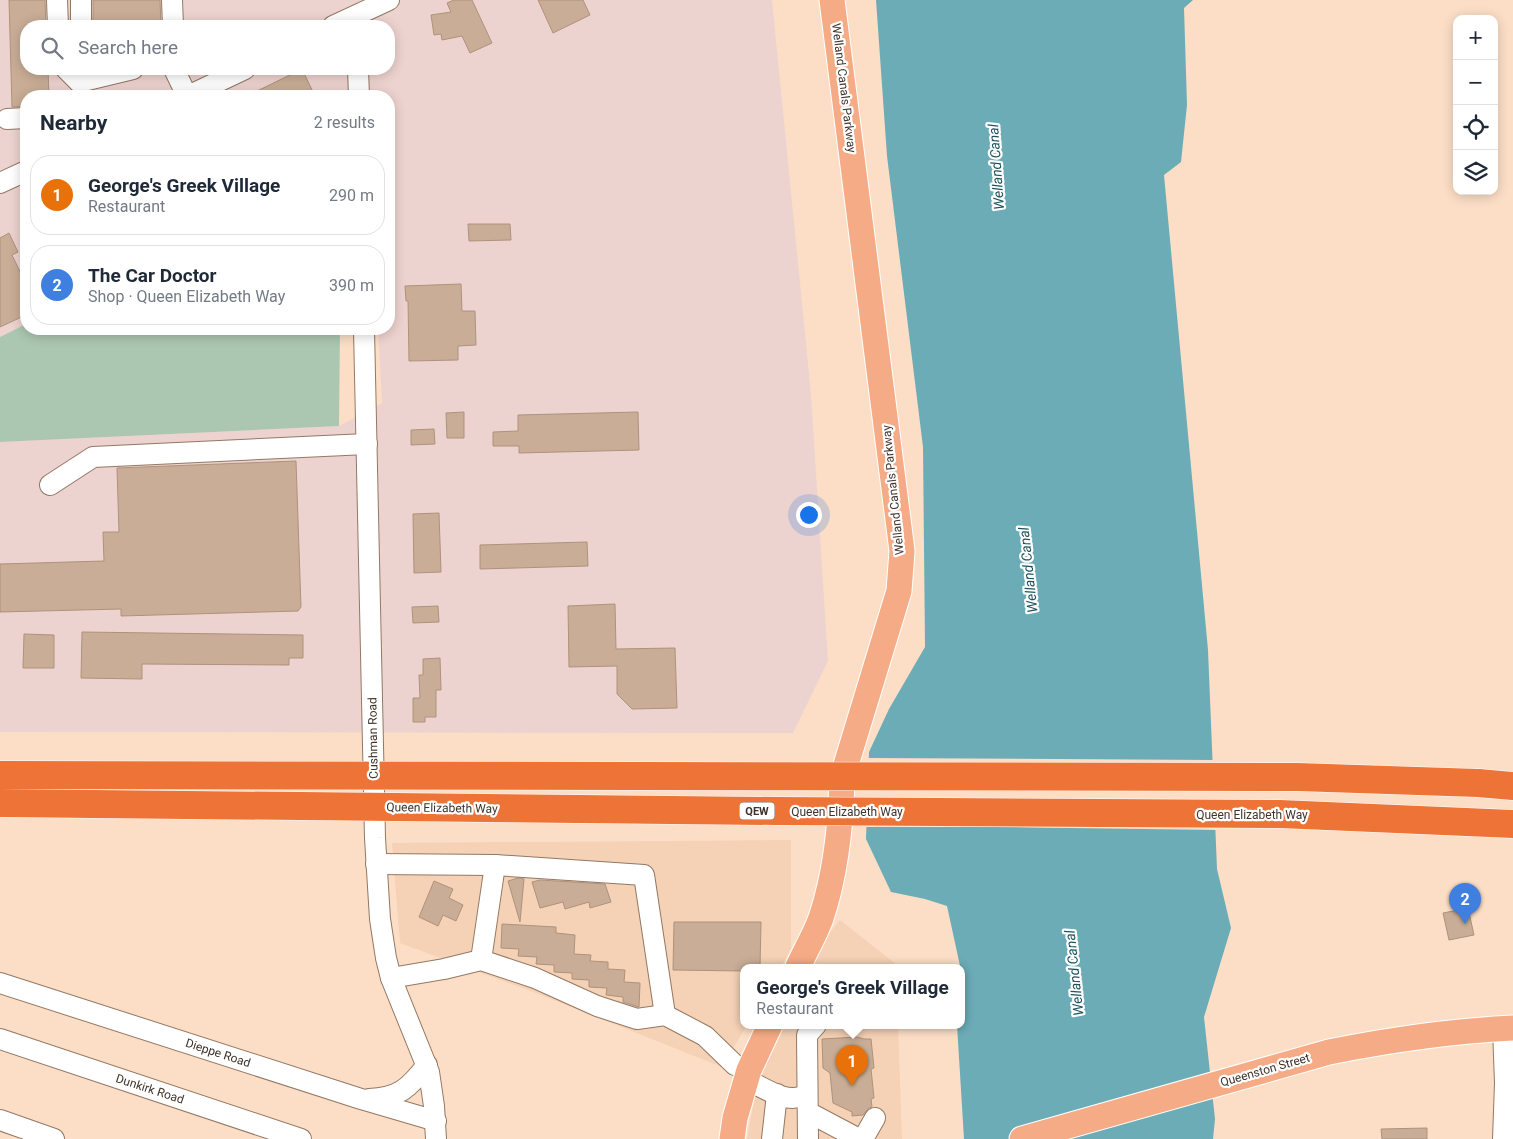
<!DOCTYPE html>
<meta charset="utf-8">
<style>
:root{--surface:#fff;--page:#f2f2f3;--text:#1f2937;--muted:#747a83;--line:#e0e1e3;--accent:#7c3aed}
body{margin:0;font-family:Roboto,sans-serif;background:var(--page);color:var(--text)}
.controls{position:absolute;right:15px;top:15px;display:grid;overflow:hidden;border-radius:10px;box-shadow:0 2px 12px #0003}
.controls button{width:45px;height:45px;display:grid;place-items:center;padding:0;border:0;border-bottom:1px solid var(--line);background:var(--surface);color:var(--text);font:25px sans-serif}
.you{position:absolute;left:808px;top:514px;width:18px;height:18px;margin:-12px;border:4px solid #fff;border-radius:50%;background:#1a73e8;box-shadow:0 0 0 8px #1a73e833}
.badge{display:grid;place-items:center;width:32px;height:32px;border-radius:50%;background:var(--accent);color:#fff;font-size:16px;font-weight:700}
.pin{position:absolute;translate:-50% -41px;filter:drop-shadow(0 1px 2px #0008)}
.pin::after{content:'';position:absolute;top:26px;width:18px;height:15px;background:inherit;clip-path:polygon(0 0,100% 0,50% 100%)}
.popup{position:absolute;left:740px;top:964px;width:225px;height:65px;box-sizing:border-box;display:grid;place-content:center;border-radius:10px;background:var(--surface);filter:drop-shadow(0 1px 4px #0005);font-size:16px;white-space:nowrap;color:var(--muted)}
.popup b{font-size:19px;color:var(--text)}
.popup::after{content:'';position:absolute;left:50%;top:100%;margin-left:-10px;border:10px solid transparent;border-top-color:var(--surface)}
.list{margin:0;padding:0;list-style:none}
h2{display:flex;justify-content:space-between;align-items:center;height:65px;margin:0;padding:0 20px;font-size:21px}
h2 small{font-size:16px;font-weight:400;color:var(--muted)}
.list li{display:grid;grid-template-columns:32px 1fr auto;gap:15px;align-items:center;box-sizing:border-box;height:80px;margin:0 10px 10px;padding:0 10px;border:1px solid var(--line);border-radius:20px}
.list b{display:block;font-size:19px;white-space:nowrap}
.list p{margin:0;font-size:16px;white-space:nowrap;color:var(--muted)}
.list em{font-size:16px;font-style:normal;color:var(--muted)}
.icon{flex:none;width:28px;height:28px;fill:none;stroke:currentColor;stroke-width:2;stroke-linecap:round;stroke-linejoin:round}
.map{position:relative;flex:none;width:1513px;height:1139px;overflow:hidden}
.search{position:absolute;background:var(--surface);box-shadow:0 2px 12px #0003;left:20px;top:20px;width:375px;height:55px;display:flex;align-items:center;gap:12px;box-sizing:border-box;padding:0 18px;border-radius:20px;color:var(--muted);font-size:19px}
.panel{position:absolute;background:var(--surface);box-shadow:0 2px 12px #0003;left:20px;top:90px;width:375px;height:245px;border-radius:20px}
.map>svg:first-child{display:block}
.built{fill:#f5d1b5}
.industrial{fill:#edd3cf;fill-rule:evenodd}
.green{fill:#acc7b1}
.water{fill:#6cacb7}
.pier{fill:#fcdec6}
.building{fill:#c9ad96;stroke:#ae927c}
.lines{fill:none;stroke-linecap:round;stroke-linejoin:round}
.minor-casing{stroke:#937863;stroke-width:22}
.major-casing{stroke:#fff;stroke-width:27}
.highway-casing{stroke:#fff;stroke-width:29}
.minor{stroke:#fff;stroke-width:20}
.major{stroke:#f5ab86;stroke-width:25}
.highway{stroke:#ee7336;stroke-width:28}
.highway-bridge-casing{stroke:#fff;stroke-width:29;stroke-linecap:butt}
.highway-bridge{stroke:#ee7336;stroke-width:28}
.labels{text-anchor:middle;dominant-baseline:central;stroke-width:4.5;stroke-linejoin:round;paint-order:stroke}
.shield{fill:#fff;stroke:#79706a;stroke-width:1}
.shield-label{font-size:11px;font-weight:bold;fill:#3f332a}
.street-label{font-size:12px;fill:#3f332a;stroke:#fff}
.water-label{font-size:14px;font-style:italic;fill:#1b525b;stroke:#fff}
</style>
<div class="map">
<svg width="1513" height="1139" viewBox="0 0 1513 1139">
<rect width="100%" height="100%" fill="#fcdec6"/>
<g class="built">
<path d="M791 840V949L781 967H743V1025H747L722 1067 536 993 400 943 392 843Z"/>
<path d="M840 920 897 965V967H811L824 940Z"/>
<path d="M784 1025H898L902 1139H747L757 1084Z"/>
</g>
<path class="industrial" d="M0 0H772L811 394 828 661 793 733 0 732V442L339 426 382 403 378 329H389V96H26V324L0 337ZM26 26H389V69H26Z"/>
<path class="green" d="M26 324V329H340L339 426 0 442V337Z"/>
<path class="water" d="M876 0H1193L1184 8 1187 105 1181 162 1164 175 1208 650 1217 869 1231 928 1204 1017 1215 1119 1213 1139H964L957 1025H961V976L962 975 947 906 925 899 891 892 866 839 869 752 889 709 925 647 923 447 887 156Z"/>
<path class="pier" d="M866 758 1215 760 1218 830 990 827H864Z"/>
<g class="building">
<path d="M9 0H45L46 26H26V69H48L49 96H26V106L12 107Z"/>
<path d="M93 0H160L161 26H93Z"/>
<path d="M454 0H472L492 43 470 53 462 36 442 40 441 34 434 35 431 15 451 12 447 3Z"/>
<path d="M538 0H583L590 15 553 33Z"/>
<path d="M302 69 313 92 304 96H247Z"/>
<path d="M468 224H510L511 240 469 241Z"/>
<path d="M9 233 18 252 12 255 26 284V315L0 327V238Z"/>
<path d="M461 284 462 311H475L476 345 458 346V360L409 361 408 301H406L405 286Z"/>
<path d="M464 412V438H447L446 413Z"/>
<path d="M638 412 639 450 519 453V446H493V432L518 431V415Z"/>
<path d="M434 429 435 444 411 445V430Z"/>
<path d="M296 461 301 607 298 611 121 616V609L0 612V564L104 561 103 532H119L117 468Z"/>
<path d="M439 513 441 572 414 573 413 514Z"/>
<path d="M587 542 588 566 480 569V545Z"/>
<path d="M615 604 616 649 675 648 677 708 632 709 617 694V666L569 667 568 606Z"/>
<path d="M438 606 439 622 413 623 412 607Z"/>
<path d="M82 632 303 635V658H289V665L142 664V679L81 678Z"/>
<path d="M24 634 54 635V668H23Z"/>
<path d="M440 658 441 690H436V717H425V722H413V698H420L419 675H423V659Z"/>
<path d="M518 878 524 879 520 922 508 881Z"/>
<path d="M540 880 605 884 611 902 590 908 589 902 565 909 563 902 540 908 532 882Z"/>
<path d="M434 881 453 889 449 898 463 905 456 921 443 915 438 926 419 917Z"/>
<path d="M1468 908 1474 935 1449 940 1443 913Z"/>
<path d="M674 922H761L760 967H743V971L673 970Z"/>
<path d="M502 924 556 927V933L575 935 574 954 591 955 590 961 608 962V969L625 970 624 982 640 983 639 1007 623 1002V997L606 995 607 988 589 987V980L572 979V973L554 972V965L536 964 537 957 518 956 519 949 501 948Z"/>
<path d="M857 1037 864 1039H871L874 1068 871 1069 874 1098 871 1099 872 1107 869 1108 863 1115 852 1116V1112L833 1103 830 1073 823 1068 822 1039Z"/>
<path d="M1427 1128V1139H1382L1381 1129Z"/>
</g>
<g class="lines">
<defs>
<g id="minor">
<path d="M57 0 58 26"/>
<path d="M172 0 173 26"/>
<path d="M81 26V0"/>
<path d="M333 26 389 0"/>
<path d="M66 69 79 82"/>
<path d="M174 69 187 96"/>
<path d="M358 69 359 96"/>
<path d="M79 82 133 69"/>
<path d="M188 96 245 69"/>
<path d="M7 119 26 118"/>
<path d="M0 183 26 171"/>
<path d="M364 329 375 838 380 919 386 958 391 978 429 1072 434 1106 436 1139"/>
<path d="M50 485 93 457 367 444"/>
<path d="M376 864 495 865 644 875 665 1015"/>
<path d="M481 960 495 865"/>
<path d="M391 978 444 969 481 960 535 978 597 1006 637 1019 665 1015 705 1036 735 1065 749 1070"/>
<path d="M0 983 361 1099 436 1121"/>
<path d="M0 1039 301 1139"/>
<path d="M746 1080C763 1086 783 1104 803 1096L807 1097"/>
<path d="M369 1099C399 1098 409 1088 427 1065"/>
<path d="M808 1112 859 1139"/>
<path d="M0 1120 54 1139"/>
<path d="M772 1139 777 1094"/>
<path d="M808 1139 807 1035 816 1025"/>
<path d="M863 1139 875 1118"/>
<path d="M1503 1139 1505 1083 1503 1029"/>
</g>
<g id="major">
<path d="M798 967C805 951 815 935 821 918 836 873 841 825 842 778L899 591 902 551 832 0"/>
<path d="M732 1139 735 1118 749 1070 770 1025"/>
<path d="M1022 1139 1329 1052C1389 1040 1451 1031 1513 1028"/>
</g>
<path id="highway" d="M1478 783 1513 786"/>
</defs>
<use href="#minor" class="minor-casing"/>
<use href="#major" class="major-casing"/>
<use href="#highway" class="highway-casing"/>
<use href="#minor" class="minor"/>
<use href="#major" class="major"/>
<use href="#highway" class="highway"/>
<defs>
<g id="highway-bridge">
<path d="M0 775 1297 777 1478 783"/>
<path d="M0 803 776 811 1280 814 1513 824"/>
</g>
</defs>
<use href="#highway-bridge" class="highway-bridge-casing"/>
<use href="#highway-bridge" class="highway-bridge"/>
</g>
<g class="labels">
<rect class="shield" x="739.5" y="802.5" width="35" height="17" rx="4"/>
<g class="shield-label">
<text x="757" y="811">QEW</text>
</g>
<g class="street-label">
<text transform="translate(844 88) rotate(83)">Welland Canals Parkway</text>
<text transform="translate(893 490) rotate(-96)">Welland Canals Parkway</text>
<text transform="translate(373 738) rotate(-91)">Cushman Road</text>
<text transform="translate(442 808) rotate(1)">Queen Elizabeth Way</text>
<text x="847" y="812">Queen Elizabeth Way</text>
<text x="1252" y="815">Queen Elizabeth Way</text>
<text transform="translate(218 1053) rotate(18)">Dieppe Road</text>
<text transform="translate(1265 1070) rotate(-16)">Queenston Street</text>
<text transform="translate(150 1089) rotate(18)">Dunkirk Road</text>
</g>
<g class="water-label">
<text transform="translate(996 167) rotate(-94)">Welland Canal</text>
<text transform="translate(1028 570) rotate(-96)">Welland Canal</text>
<text transform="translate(1074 973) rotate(-96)">Welland Canal</text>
</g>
</g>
</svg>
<div class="controls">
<button>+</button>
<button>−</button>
<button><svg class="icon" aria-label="locate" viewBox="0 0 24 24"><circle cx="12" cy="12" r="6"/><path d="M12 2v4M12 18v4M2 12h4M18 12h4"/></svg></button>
<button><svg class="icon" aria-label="layers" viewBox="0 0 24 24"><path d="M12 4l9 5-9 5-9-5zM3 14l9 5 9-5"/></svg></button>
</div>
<div class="you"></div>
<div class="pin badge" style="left:852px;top:1086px;background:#e8710a">1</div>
<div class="popup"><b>George's Greek Village</b>Restaurant</div>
<div class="pin badge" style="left:1465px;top:924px;background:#3f7fe0">2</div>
<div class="search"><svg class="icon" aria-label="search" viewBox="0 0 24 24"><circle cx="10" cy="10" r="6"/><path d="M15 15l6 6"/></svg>Search here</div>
<section class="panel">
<h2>Nearby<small>2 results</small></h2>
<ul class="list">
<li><span class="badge" style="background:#e8710a">1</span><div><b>George's Greek Village</b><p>Restaurant</p></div><em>290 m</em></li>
<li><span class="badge" style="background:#3f7fe0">2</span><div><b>The Car Doctor</b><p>Shop · Queen Elizabeth Way</p></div><em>390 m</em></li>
</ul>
</section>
</div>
